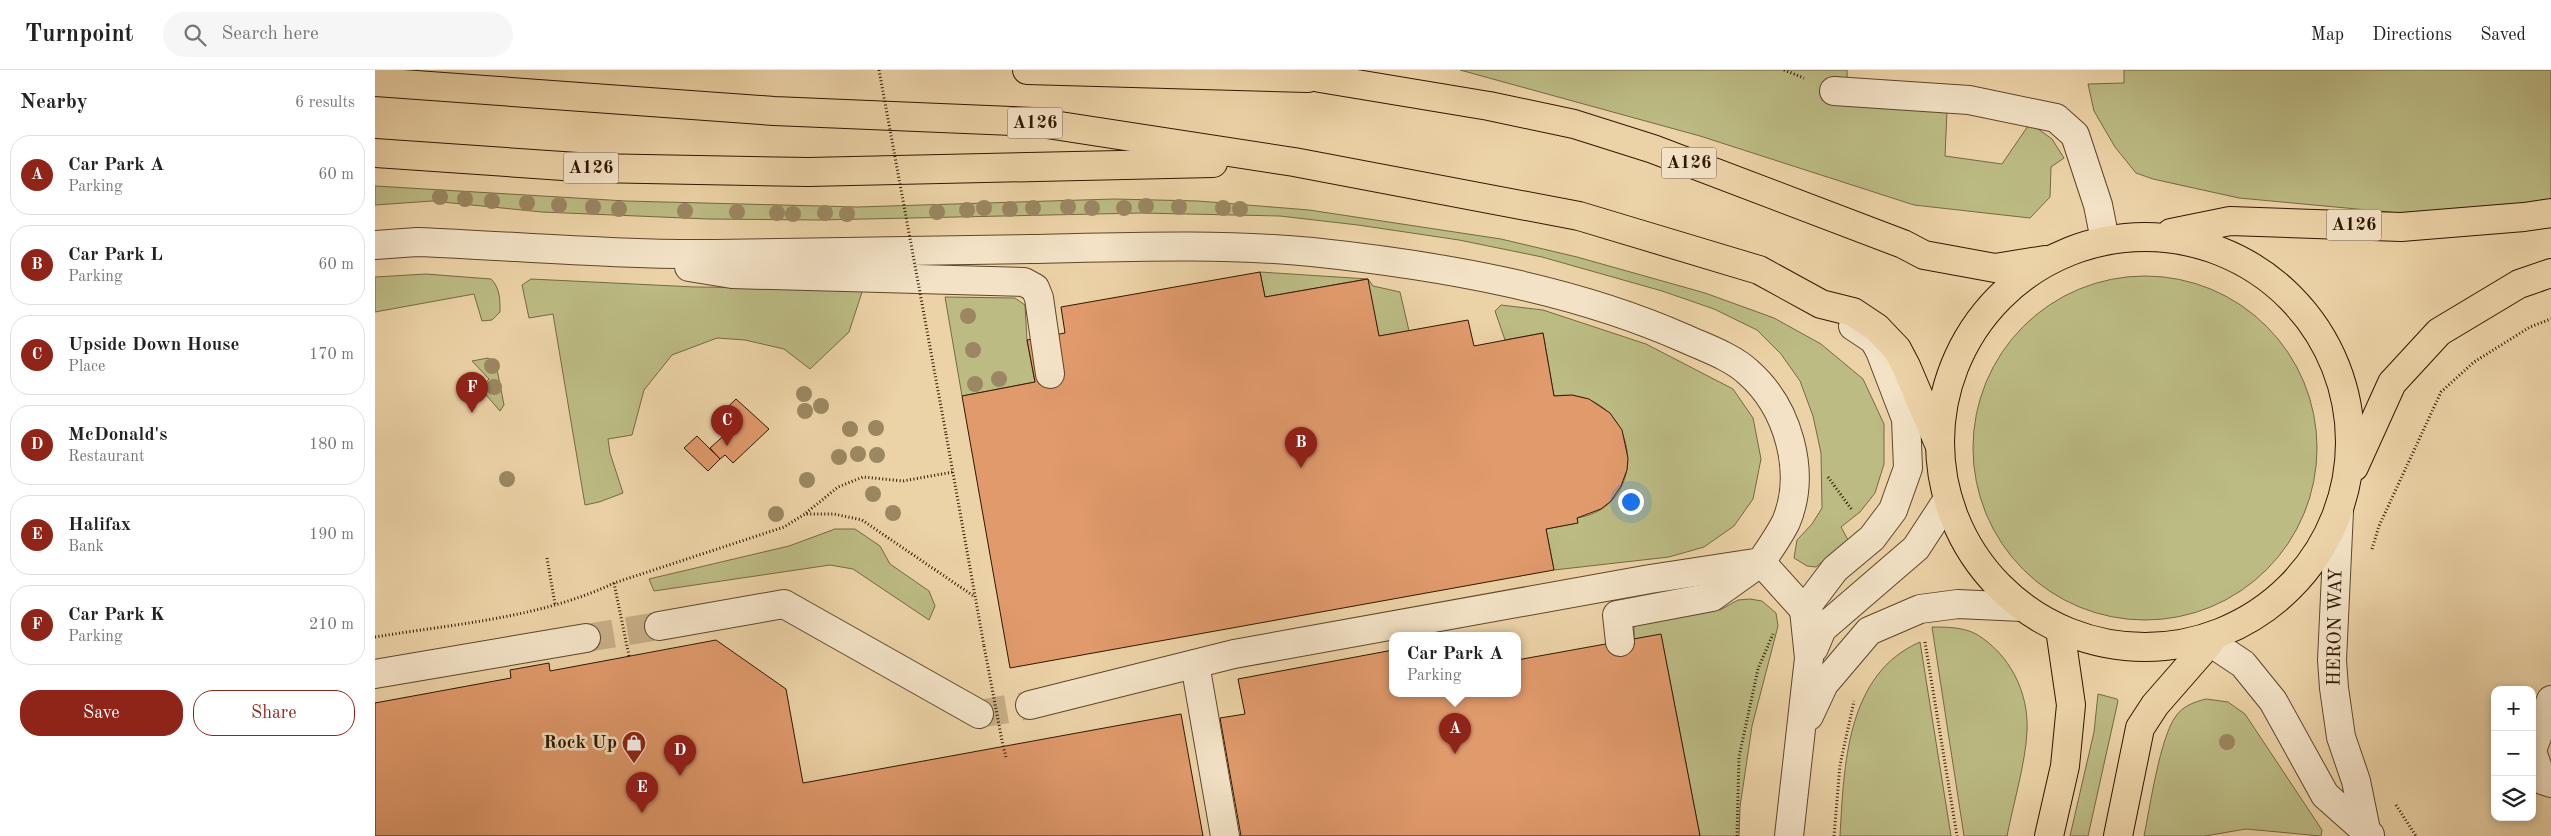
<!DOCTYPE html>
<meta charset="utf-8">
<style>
:root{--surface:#fff;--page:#f6f6f6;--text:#222;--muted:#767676;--line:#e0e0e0;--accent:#8f2418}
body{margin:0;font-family:"Old Standard TT",serif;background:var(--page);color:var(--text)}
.controls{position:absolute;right:15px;bottom:15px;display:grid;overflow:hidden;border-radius:10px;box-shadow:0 2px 8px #0003}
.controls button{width:45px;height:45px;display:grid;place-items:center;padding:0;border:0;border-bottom:1px solid var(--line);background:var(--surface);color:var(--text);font:25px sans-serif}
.you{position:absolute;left:1255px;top:431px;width:18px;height:18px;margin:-12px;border:4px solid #fff;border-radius:50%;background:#1a73e8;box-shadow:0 0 0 8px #1a73e833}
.badge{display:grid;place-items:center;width:32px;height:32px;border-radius:50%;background:var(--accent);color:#fff;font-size:16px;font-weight:700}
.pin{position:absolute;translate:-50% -41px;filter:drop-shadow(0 1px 2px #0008)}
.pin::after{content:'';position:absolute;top:26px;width:18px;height:15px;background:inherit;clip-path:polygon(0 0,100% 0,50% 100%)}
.popup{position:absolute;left:1014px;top:562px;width:132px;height:65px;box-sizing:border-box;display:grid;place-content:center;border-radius:10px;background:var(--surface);filter:drop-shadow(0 1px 4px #0005);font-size:16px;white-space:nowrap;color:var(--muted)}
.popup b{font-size:19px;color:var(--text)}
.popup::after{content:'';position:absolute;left:50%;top:100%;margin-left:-10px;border:10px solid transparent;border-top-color:var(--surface)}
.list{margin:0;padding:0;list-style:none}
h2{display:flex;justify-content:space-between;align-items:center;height:65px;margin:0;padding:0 20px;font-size:21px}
h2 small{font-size:16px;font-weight:400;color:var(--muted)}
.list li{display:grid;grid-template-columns:32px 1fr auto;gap:15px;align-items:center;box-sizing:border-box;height:80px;margin:0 10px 10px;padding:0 10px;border:1px solid var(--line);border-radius:20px}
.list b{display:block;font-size:19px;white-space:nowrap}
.list p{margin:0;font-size:16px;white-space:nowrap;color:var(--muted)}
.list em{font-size:16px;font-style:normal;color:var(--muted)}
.actions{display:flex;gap:10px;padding:15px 20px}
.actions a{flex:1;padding:11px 0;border:1px solid var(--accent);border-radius:20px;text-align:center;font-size:18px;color:var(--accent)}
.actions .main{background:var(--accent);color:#fff}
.icon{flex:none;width:28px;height:28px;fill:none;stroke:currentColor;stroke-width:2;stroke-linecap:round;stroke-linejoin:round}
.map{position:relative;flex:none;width:2176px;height:766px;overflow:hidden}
header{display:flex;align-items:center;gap:30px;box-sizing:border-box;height:70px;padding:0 25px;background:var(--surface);border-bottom:1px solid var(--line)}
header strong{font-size:24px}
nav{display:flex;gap:28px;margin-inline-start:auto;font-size:18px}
.search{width:350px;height:45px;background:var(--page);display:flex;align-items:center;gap:12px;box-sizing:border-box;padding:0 18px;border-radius:28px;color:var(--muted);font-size:19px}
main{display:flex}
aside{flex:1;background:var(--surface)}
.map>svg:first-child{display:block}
.green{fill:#bcbb84;stroke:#766942}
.building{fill:#e19a6c;stroke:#2f1701}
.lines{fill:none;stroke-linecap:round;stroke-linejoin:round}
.minor-tunnel{stroke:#c6ad86;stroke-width:28;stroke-dasharray:28 14;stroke-linecap:butt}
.minor-casing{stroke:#5e462a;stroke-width:30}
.major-casing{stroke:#2f1701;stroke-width:30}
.path{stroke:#2f1701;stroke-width:3;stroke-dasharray:1 2.5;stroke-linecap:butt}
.minor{stroke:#f3e2c6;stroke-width:28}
.major{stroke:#ecd3a7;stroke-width:28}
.path-bridge{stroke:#2f1701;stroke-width:3;stroke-dasharray:1 2.5;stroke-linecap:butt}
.tree{fill:#9b8761}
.labels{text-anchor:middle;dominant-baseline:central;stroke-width:5;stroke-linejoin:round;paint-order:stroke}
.shield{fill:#f3e2c6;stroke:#6a543c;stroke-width:1}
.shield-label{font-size:18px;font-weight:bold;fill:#2f1701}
.street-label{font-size:19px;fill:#2f1701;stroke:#f3e2c6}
.poi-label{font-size:19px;font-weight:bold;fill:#2f1701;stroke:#f3e2c6;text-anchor:end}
</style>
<header>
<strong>Turnpoint</strong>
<div class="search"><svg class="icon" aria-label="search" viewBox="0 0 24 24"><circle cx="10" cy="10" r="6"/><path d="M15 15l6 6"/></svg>Search here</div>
<nav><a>Map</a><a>Directions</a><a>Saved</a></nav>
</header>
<main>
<aside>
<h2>Nearby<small>6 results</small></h2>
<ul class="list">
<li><span class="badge">A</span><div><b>Car Park A</b><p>Parking</p></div><em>60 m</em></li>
<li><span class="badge">B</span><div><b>Car Park L</b><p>Parking</p></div><em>60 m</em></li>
<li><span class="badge">C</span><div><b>Upside Down House</b><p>Place</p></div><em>170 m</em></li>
<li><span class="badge">D</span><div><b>McDonald's</b><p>Restaurant</p></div><em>180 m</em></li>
<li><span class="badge">E</span><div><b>Halifax</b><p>Bank</p></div><em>190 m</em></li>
<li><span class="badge">F</span><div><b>Car Park K</b><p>Parking</p></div><em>210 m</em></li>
</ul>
<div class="actions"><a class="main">Save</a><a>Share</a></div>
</aside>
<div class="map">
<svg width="2176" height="766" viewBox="0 0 2176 766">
<rect width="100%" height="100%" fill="#ecd3a7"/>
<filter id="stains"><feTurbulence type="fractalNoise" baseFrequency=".004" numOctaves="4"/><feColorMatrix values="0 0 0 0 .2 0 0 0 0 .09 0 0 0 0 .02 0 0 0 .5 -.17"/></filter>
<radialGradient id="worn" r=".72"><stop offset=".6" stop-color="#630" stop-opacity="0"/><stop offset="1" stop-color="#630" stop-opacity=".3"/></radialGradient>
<g class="green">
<path d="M1085 0H1472L1473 35 1572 41 1570 86 1627 94 1655 53 1677 69 1689 88 1676 97 1675 127 1655 148 1539 135 1325 66Z"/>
<path d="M1749 0H2176V134L2046 145 1864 128 1778 109 1761 103 1740 77 1719 41 1713 14 1749 13Z"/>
<path d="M0 116 251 131 483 137 739 129 823 131 934 140 1126 169 1202 187 1330 223 1399 248 1446 274 1488 309 1509 354V394L1500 423 1485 442 1466 457 1473 470 1441 497 1432 496 1419 488 1422 470 1437 454 1447 438 1446 383 1438 346 1425 311 1406 284 1382 260 1339 239 1287 221 1167 187 1084 170 983 155 905 146 766 143 444 150 333 149 167 142 57 131 0 135Z"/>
<path d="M885 202 993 209 998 216 1025 222 1034 261 1004 266 992 209 890 227Z"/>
<path d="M51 204 116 209C125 218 125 229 125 242L117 250 107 251 99 224 0 242V207Z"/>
<circle cx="1770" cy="378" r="172"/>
<path d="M156 209 320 217 488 219 474 262 435 299 409 279 370 270 342 268 297 285 269 320 257 365 233 369 235 383 248 423 224 432 210 435 178 244 154 248 147 215Z"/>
<path d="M570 227 640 228 650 235 652 270 660 312 587 326Z"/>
<path d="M1126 235 1168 240 1271 274 1358 319 1378 348 1386 389 1378 429 1359 456 1329 477 1294 487 1179 500 1171 459 1202 453V448C1281 435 1263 315 1179 326L1168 263 1130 270 1120 241Z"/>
<path d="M113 288 121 294 129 335 125 341 105 318 114 309 97 291Z"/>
<path d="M460 459H480L505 476 515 494 554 521 560 536 554 550 478 499 455 495 279 521 274 509 414 476Z"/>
<path d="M1375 529 1387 531 1401 543 1403 556 1377 656 1365 737 1364 766H1325L1286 565 1259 569V552L1319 533 1345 540 1363 530Z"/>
<path d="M1557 557C1571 557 1588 557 1601 564 1635 584 1654 623 1652 661 1651 691 1638 735 1632 766H1589Z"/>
<path d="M1545 572 1576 766H1465C1469 696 1471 604 1545 572Z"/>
<path d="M1723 624 1742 629 1743 631 1713 766H1695L1719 662Z"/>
<path d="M1831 629 1853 632 1870 644 1947 760 1946 766 1871 759 1830 766H1769C1775 737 1785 667 1801 646 1808 636 1819 632 1831 629Z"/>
</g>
<g class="building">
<path d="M885 202 890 227 993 209 1004 266 1093 250 1099 276 1168 263 1179 326 1197 325 1214 329 1235 343 1247 360 1253 388 1252 400 1246 416 1236 431 1226 439 1202 448 1203 453 1171 459 1179 500 635 598 587 326 660 312 652 270 690 263 686 237Z"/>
<path d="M361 329 394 359 358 393 350 385 345 389 335 378 353 362 340 349Z"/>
<path d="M322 366 345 389 333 401 309 378Z"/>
<path d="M1286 564 1325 766H866L845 648 870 644 863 609 1018 580V623H1142V590Z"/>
<path d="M341 570 411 619 428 713 806 644 828 766H0V633L136 608 135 600 174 593 175 601Z"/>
</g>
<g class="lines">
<g class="minor-tunnel">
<path d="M211 568 284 556"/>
<path d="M604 644 655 635"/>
</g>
<defs>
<g id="minor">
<path d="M1459 21 1594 30 1681 48 1700 65 1723 135 1730 170"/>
<path d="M0 175 42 172C141 176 241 185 340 184 445 183 550 181 655 179 749 177 844 173 937 182 1061 195 1197 218 1311 269 1331 278 1357 287 1373 302 1413 337 1432 402 1411 452 1404 466 1394 480 1386 492L1275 509 859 584 655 635"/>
<path d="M314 197 357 204 649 212 660 218 664 228 675 304"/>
<path d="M1964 441 1957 590 1959 618 1966 667 1981 711 1991 760"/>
<path d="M284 556 409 534 604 644"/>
<path d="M1245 572 1242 545 1337 527 1386 492 1441 553"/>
<path d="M1835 572 1868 594 1898 631 1950 725 1995 765"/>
<path d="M1439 578 1447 559 1541 478 1573 429"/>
<path d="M820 594 850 766"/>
<path d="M0 604 211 568"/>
<path d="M1434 646 1449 614 1494 561 1545 539 1583 534 1647 537"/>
<path d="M2157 680 2176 630"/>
<path d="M2157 681 2167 710 2176 713"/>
<path d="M1414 766 1434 588 1429 540 1460 499 1497 468 1518 440 1533 398 1531 349 1505 281 1499 270 1478 256"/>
</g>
<g id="major">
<path d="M652 0 933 8"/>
<path d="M915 0 945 8 1114 36 1199 54 1278 79 1528 174 1549 185 1620 198 1670 190"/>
<path d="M0 12 399 41 659 52 919 92 1204 146 1384 200 1446 234 1478 242 1502 258 1522 279 1531 296 1564 374"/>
<path d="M0 83 217 98 433 102 838 93"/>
<path d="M1796 163 1855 151 2026 157 2149 147 2176 143"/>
<circle cx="1770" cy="372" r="205"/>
<path d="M1979 397 2017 313 2064 262 2144 214 2176 203"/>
<path d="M1674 766 1690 696 1696 635 1685 559"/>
<path d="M1743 766 1765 658 1780 635 1835 572"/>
</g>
</defs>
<use href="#minor" class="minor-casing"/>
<use href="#major" class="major-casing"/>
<g class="path">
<path d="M1409 0 1429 8"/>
<path d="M571 364 609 576"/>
<path d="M1453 407 1477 440"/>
<path d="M431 443 463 417 488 407 528 411 578 402"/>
<path d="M1997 479 2004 456 2066 322 2099 292 2155 257 2176 249"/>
<path d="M172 488 180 534"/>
<path d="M0 567C79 554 166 548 239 513"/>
<path d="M1550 572 1582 766"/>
<path d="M254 586 239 513 409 457 430 444H459L487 450 600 527"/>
<path d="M628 676 631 687"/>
<path d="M2021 735 2041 766"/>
<path d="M1362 766 1364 687 1383 599 1398 564"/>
<path d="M1459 766 1465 695 1479 631"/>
</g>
<use href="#minor" class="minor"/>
<use href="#major" class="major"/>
<g class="path-bridge">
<path d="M504 0 571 364"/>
<path d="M609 576 628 676"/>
</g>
</g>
<g class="tree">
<circle cx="65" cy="127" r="8"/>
<circle cx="90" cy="129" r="8"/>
<circle cx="117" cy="131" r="8"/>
<circle cx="152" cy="133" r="8"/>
<circle cx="184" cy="135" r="8"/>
<circle cx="771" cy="136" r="8"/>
<circle cx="218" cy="137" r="8"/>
<circle cx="693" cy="137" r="8"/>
<circle cx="804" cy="137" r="8"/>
<circle cx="609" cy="138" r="8"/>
<circle cx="658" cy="138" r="8"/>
<circle cx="717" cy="138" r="8"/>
<circle cx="749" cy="138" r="8"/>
<circle cx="848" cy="138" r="8"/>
<circle cx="244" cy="139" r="8"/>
<circle cx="635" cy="139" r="8"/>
<circle cx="865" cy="139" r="8"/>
<circle cx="592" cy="140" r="8"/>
<circle cx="310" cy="141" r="8"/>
<circle cx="362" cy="142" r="8"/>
<circle cx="562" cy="142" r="8"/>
<circle cx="402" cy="143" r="8"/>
<circle cx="450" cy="143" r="8"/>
<circle cx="418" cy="144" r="8"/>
<circle cx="472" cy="144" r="8"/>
<circle cx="593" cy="246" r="8"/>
<circle cx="598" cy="280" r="8"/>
<circle cx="117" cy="296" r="8"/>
<circle cx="624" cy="309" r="8"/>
<circle cx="600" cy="314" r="8"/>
<circle cx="119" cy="317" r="8"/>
<circle cx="429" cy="324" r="8"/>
<circle cx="446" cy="336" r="8"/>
<circle cx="430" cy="341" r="8"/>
<circle cx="501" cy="358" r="8"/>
<circle cx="475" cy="359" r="8"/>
<circle cx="483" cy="384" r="8"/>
<circle cx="502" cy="385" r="8"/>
<circle cx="464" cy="387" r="8"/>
<circle cx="132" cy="409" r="8"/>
<circle cx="432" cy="410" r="8"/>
<circle cx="498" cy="424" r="8"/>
<circle cx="518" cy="443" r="8"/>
<circle cx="401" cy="444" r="8"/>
<circle cx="1852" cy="672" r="8"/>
</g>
<defs>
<symbol id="shop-pin" viewBox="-11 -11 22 30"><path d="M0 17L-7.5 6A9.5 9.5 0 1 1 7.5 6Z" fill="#8f2418" stroke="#f3e2c6"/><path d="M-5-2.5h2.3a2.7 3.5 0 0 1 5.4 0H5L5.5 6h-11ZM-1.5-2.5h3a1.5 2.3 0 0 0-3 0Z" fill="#fff"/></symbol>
</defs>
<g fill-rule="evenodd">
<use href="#shop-pin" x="245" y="659" width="28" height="38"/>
</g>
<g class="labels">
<g class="shield">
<rect x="632.5" y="37.5" width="55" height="31" rx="4"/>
<rect x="1286.5" y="77.5" width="55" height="31" rx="4"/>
<rect x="188.5" y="82.5" width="55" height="31" rx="4"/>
<rect x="1951.5" y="139.5" width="55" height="31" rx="4"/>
</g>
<g class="shield-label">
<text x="660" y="53">A126</text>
<text x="1314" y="93">A126</text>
<text x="216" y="98">A126</text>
<text x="1979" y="155">A126</text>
</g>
<g class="street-label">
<text transform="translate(1961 557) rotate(-89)">HERON WAY</text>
</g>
<g class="poi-label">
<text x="242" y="673">Rock Up</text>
</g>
</g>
<rect width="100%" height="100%" filter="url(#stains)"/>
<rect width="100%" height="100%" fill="url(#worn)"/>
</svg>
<div class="controls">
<button>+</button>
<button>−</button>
<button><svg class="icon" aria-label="layers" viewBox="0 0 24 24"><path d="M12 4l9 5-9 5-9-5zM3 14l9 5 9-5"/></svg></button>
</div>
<div class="you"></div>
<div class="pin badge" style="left:1080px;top:684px">A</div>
<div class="popup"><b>Car Park A</b>Parking</div>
<div class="pin badge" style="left:926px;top:398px">B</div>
<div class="pin badge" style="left:352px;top:376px">C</div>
<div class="pin badge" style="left:305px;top:706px">D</div>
<div class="pin badge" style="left:267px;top:743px">E</div>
<div class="pin badge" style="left:97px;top:343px">F</div>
</div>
</main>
